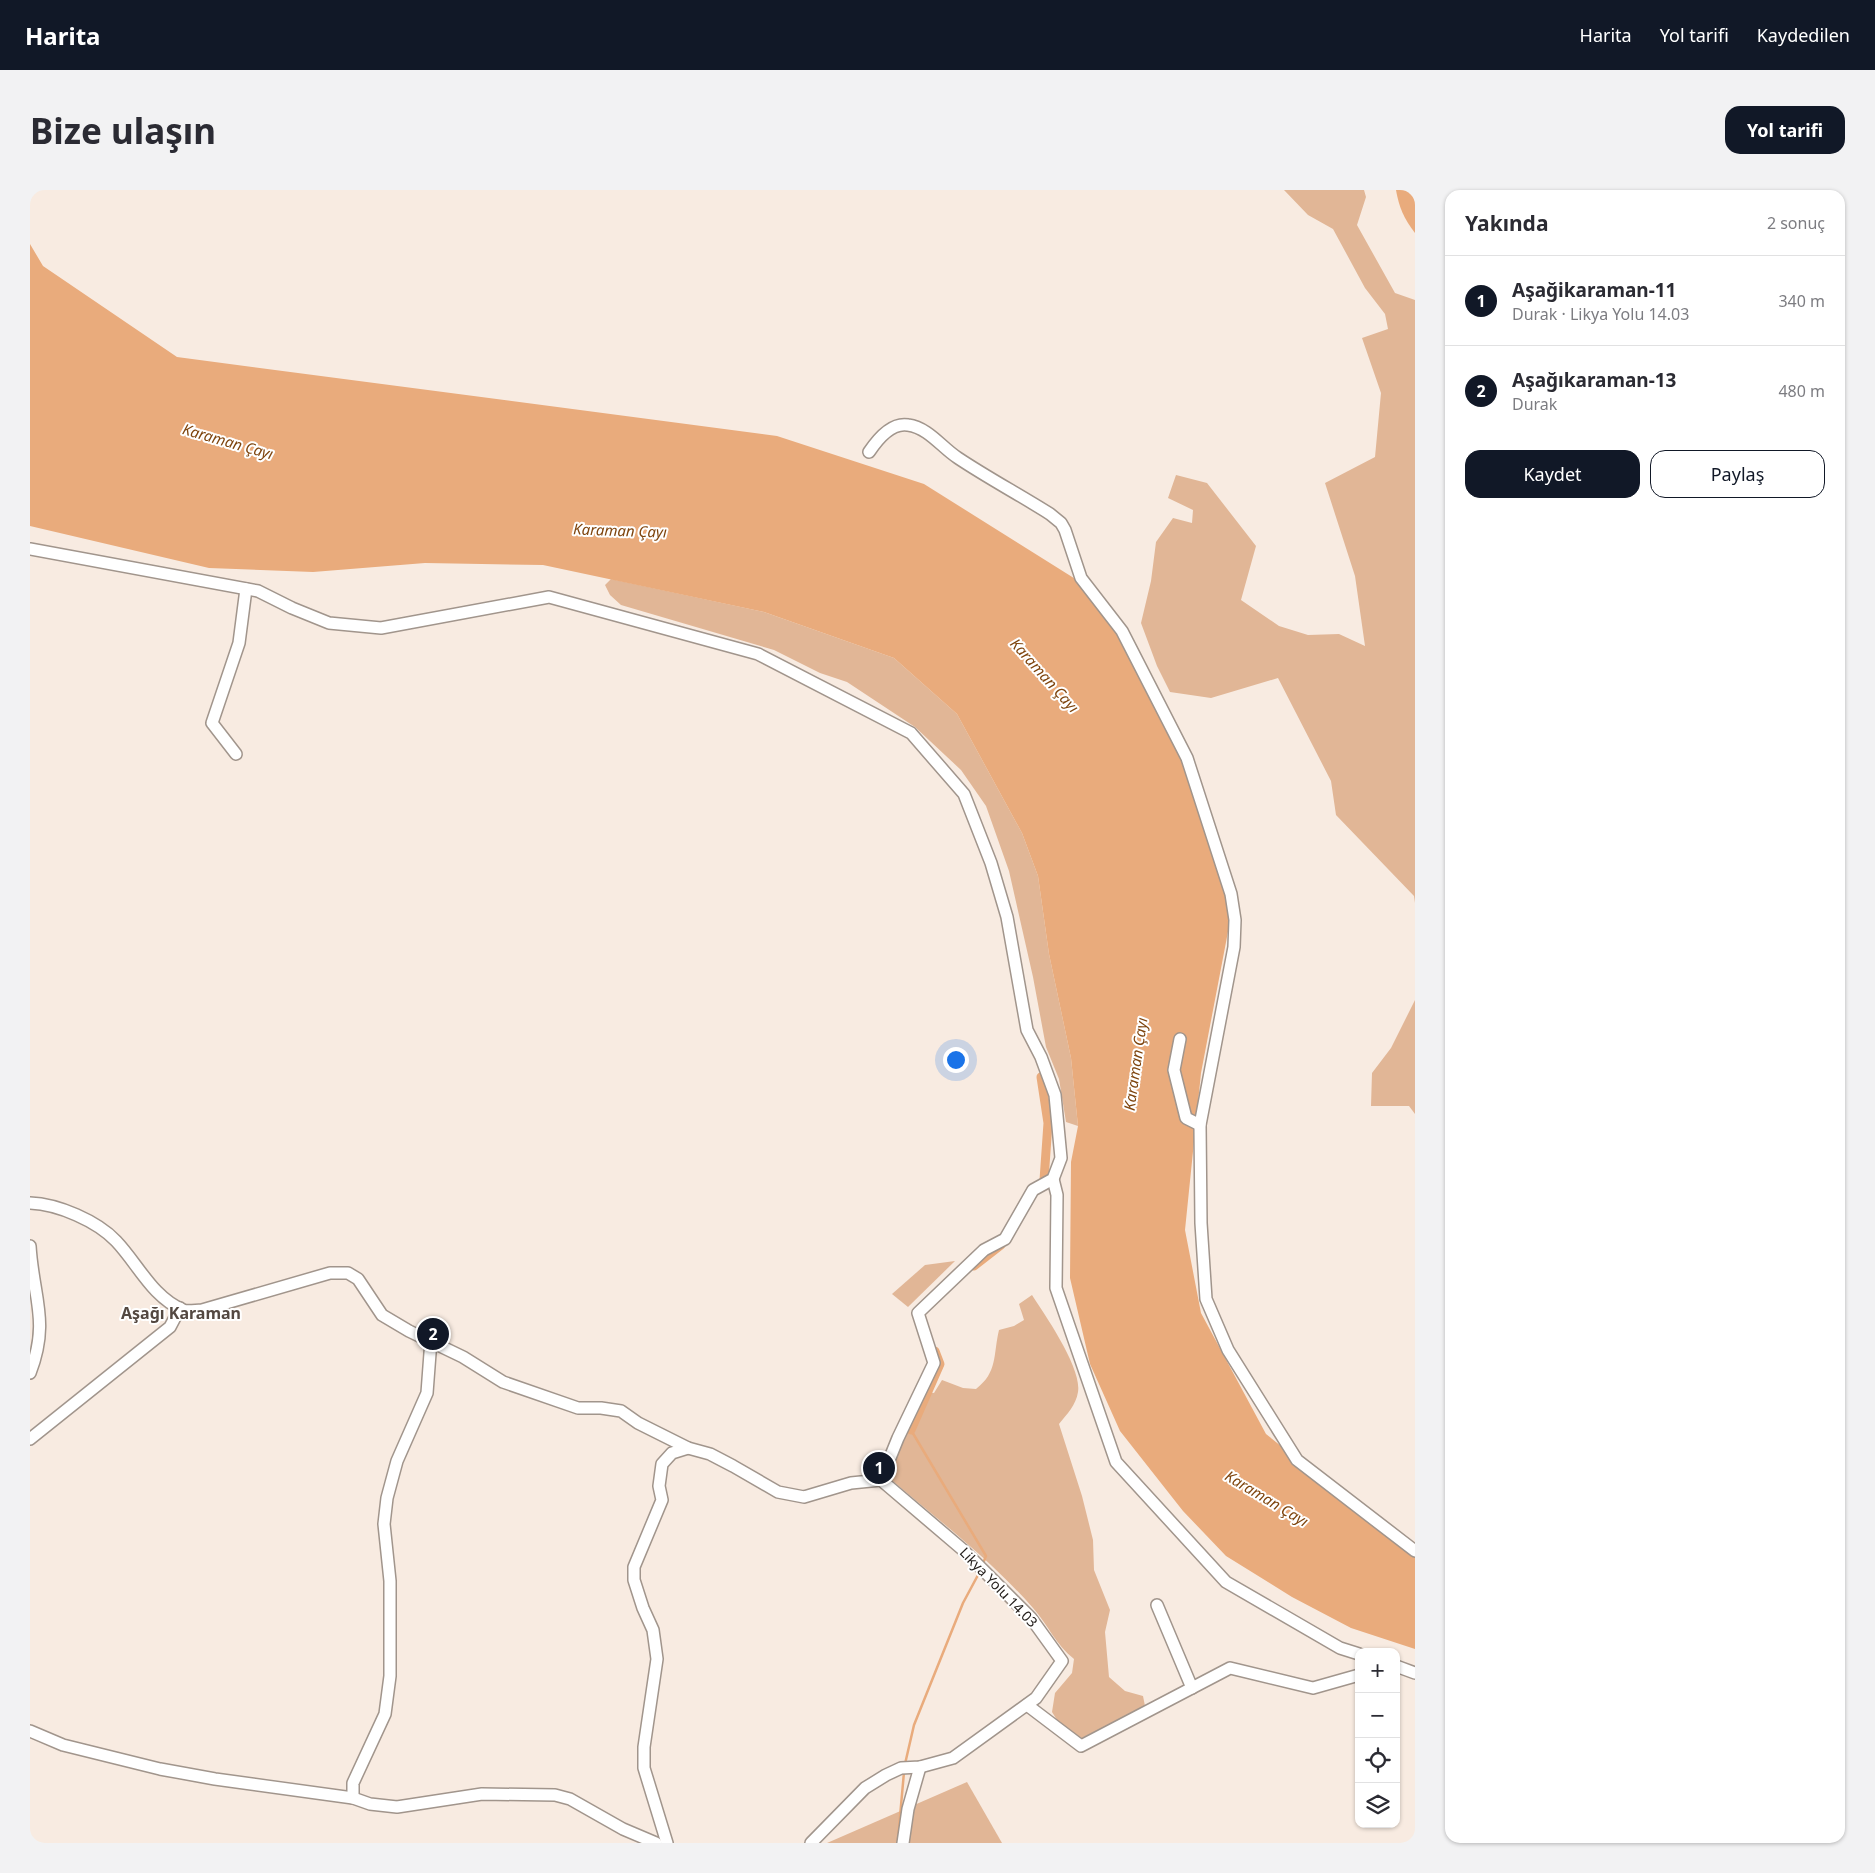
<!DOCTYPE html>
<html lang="tr">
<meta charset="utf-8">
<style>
:root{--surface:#fff;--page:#f2f2f3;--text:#2b2b33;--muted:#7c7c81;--line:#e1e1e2;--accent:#111827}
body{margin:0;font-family:"Noto Sans",sans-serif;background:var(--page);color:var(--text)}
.controls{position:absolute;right:15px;bottom:15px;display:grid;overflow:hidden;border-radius:10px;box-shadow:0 1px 4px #0004}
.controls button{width:45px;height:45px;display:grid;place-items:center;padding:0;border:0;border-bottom:1px solid var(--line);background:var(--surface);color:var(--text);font:25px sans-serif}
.you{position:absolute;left:925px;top:869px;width:18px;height:18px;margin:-12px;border:4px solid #fff;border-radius:50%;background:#1a73e8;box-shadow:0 0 0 8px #1a73e833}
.badge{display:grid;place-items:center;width:32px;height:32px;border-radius:50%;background:var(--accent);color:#fff;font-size:16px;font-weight:700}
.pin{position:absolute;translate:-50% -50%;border:2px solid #fff;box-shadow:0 1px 5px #0006}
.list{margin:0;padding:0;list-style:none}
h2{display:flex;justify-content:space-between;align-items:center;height:65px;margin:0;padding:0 20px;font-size:21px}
h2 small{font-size:16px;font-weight:400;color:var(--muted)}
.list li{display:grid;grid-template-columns:32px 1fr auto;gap:15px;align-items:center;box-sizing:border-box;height:90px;padding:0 20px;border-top:1px solid var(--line)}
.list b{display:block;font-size:19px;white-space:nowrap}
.list p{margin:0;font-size:16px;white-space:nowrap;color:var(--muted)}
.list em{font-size:16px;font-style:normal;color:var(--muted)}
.actions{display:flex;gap:10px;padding:15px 20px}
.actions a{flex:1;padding:11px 0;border:1px solid var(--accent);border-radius:15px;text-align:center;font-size:18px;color:var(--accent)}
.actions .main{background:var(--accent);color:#fff}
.icon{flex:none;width:28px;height:28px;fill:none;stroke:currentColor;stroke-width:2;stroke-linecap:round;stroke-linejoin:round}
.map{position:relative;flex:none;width:1385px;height:1653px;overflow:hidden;border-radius:15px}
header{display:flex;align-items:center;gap:30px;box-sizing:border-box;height:70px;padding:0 25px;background:var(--accent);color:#fff}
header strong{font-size:24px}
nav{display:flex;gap:28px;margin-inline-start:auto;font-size:18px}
.intro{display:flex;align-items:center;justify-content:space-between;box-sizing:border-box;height:120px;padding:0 30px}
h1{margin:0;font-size:35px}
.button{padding:12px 22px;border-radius:15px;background:var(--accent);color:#fff;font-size:18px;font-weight:700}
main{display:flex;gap:30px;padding:0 30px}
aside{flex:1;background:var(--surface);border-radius:15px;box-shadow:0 1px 4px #0004}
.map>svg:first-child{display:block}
.green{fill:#e1b696}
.water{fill:#e9ab7c}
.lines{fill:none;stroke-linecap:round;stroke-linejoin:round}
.stream{stroke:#e9ab7c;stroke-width:2.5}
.canal{stroke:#e9ab7c;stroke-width:9}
.minor-casing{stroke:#a1958c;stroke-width:14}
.minor{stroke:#fff;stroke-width:11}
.labels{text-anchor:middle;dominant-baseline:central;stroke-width:4;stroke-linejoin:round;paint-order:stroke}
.street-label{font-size:14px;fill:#26211e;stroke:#fff}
.water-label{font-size:15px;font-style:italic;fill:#7e440d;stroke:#fff}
.quarter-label{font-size:16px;font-weight:bold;fill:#534841;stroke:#fff}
</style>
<header>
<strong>Harita</strong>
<nav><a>Harita</a><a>Yol tarifi</a><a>Kaydedilen</a></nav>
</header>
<div class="intro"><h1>Bize ulaşın</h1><a class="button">Yol tarifi</a></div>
<main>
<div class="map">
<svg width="1385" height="1653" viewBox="0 0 1385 1653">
<rect width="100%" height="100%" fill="#f8ebe1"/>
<g class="green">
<path d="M1254 0H1334L1336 7 1327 35 1365 103 1385 110V713L1384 706 1306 625 1301 591 1248 488 1181 508 1140 502 1127 476 1111 433 1121 391 1126 352 1143 328 1162 333 1163 320 1138 308 1146 285 1177 293 1226 356 1211 410 1249 436 1278 445 1309 444 1335 456 1325 386 1295 293 1345 267 1351 203 1332 148 1358 139 1355 124 1335 98 1303 39 1278 25Z"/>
<path d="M581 389 734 422 864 468 927 524 992 643 1008 686 1019 764 1041 868 1048 936 1036 932 1029 889 1016 857 1003 787 979 681 956 616 931 580 885 537 817 492 790 483 744 460 591 415 580 405 575 395Z"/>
<path d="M1385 810V924L1379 916H1341L1342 883 1361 858Z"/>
<path d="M925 1071 878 1117 862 1104 895 1075Z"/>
<path d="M1002 1105C1015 1125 1052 1178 1048 1202 1046 1215 1037 1224 1029 1234L1052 1306 1063 1350 1064 1380 1080 1420 1075 1442 1079 1487 1095 1501 1113 1506 1115 1516 1050 1549 1032 1538 1022 1522 1025 1503 1042 1483 1044 1469C1025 1454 1019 1436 1003 1418 960 1369 907 1329 858 1287L894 1202 904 1203 912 1190 933 1198 946 1199C968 1182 963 1165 969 1140L984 1136 994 1130 989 1114Z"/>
<path d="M937 1592 972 1653H797Z"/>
</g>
<g class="water">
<path d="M1366 0H1385V43C1374 29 1369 17 1366 0Z"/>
<path d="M0 54 13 76 147 167 747 246 894 294 1047 390 1106 463 1183 629 1201 726 1171 883 1155 1040 1171 1123 1236 1244 1385 1364V1459L1321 1438 1262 1407 1196 1366 1153 1321 1090 1241 1060 1174 1040 1088 1041 972 1048 936 1041 868 1019 764 1008 686 992 643 927 524 864 468 734 422 513 375 395 373 283 382 179 378 0 336Z"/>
</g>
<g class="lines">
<g class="stream">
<path d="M881 1240 956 1366 954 1371"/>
<path d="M875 1574 884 1535 933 1413 948 1385"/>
<path d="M868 1649 874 1582"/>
</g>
<g class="canal">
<path d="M1011 887 1018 933 1014 990"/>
<path d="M944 1076 971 1055"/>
<path d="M881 1240 910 1174 905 1161"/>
</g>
<defs>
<g id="minor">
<path d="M839 262C847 250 861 232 878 235 899 238 911 257 928 268 958 288 990 305 1020 324L1031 333 1035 340 1051 388 1092 441 1157 568 1201 704 1205 730 1204 757 1170 935 1171 1033 1176 1109 1198 1160 1267 1270 1385 1361"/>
<path d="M0 359 228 401 262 418 299 433 351 438 519 407 728 464 881 543 934 604 961 673 977 727 997 840 1011 867 1025 905 1031 968 1023 989 1003 1000 975 1049 954 1060 888 1123 904 1173 868 1248 851 1290"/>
<path d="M206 564 182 533 209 453 216 399"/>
<path d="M1150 849 1144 880 1156 928 1170 935"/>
<path d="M1023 989 1027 1005 1026 1098 1086 1272 1196 1392 1310 1458 1329 1464"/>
<path d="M0 1013C28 1014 67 1031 86 1051 108 1074 122 1107 153 1120 158 1122 166 1120 172 1120L300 1083H318L328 1089 352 1125 379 1141 433 1167 473 1192 548 1218H571L591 1221 608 1233 658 1258 680 1264 703 1276 748 1302 774 1307 821 1293 851 1290"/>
<path d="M0 1056C3 1107 20 1131 0 1183"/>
<path d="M0 1249 140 1137 150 1118"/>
<path d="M1127 1415 1162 1498"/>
<path d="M1366 1476 1385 1483"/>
<path d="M997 1515 1051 1556 1200 1478 1283 1498 1329 1485"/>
<path d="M0 1541 33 1555 130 1579 185 1589 323 1608 340 1614 367 1617 452 1604 525 1605 540 1609 593 1639 626 1653"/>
<path d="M323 1608V1593L355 1524 360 1486V1391L354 1334 357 1308 367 1271 397 1203 401 1150"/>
<path d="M637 1653 614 1578V1557L627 1469 623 1440 613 1418 604 1390V1377L632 1310 629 1296 632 1274 642 1263 658 1258"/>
<path d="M781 1653 835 1598 856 1585 871 1578 890 1577 923 1568 1006 1508 1032 1471 1001 1428 932 1359 851 1290"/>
<path d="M873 1653 878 1619 890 1577"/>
</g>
</defs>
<use href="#minor" class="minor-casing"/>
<use href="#minor" class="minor"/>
</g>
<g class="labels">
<g class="street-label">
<text transform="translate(969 1397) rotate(46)">Likya Yolu 14.03</text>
</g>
<g class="water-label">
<text transform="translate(198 251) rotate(16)">Karaman Çayı</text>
<text transform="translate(590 340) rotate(2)">Karaman Çayı</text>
<text transform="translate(1015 485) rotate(48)">Karaman Çayı</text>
<text transform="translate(1105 874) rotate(-82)">Karaman Çayı</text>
<text transform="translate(1237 1308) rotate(31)">Karaman Çayı</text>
</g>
<g class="quarter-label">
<text x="151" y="1123">Aşağı Karaman</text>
</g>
</g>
</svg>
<div class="controls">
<button>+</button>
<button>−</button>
<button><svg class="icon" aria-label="locate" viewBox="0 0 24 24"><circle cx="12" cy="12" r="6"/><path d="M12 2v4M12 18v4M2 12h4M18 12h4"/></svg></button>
<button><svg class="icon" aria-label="layers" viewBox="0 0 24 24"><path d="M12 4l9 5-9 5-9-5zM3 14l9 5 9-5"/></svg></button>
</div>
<div class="you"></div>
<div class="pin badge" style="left:849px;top:1278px">1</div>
<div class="pin badge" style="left:403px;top:1144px">2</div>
</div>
<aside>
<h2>Yakında<small>2 sonuç</small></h2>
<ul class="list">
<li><span class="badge">1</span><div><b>Aşağikaraman-11</b><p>Durak · Likya Yolu 14.03</p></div><em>340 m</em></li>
<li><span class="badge">2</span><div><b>Aşağıkaraman-13</b><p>Durak</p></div><em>480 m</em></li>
</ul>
<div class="actions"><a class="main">Kaydet</a><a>Paylaş</a></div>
</aside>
</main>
